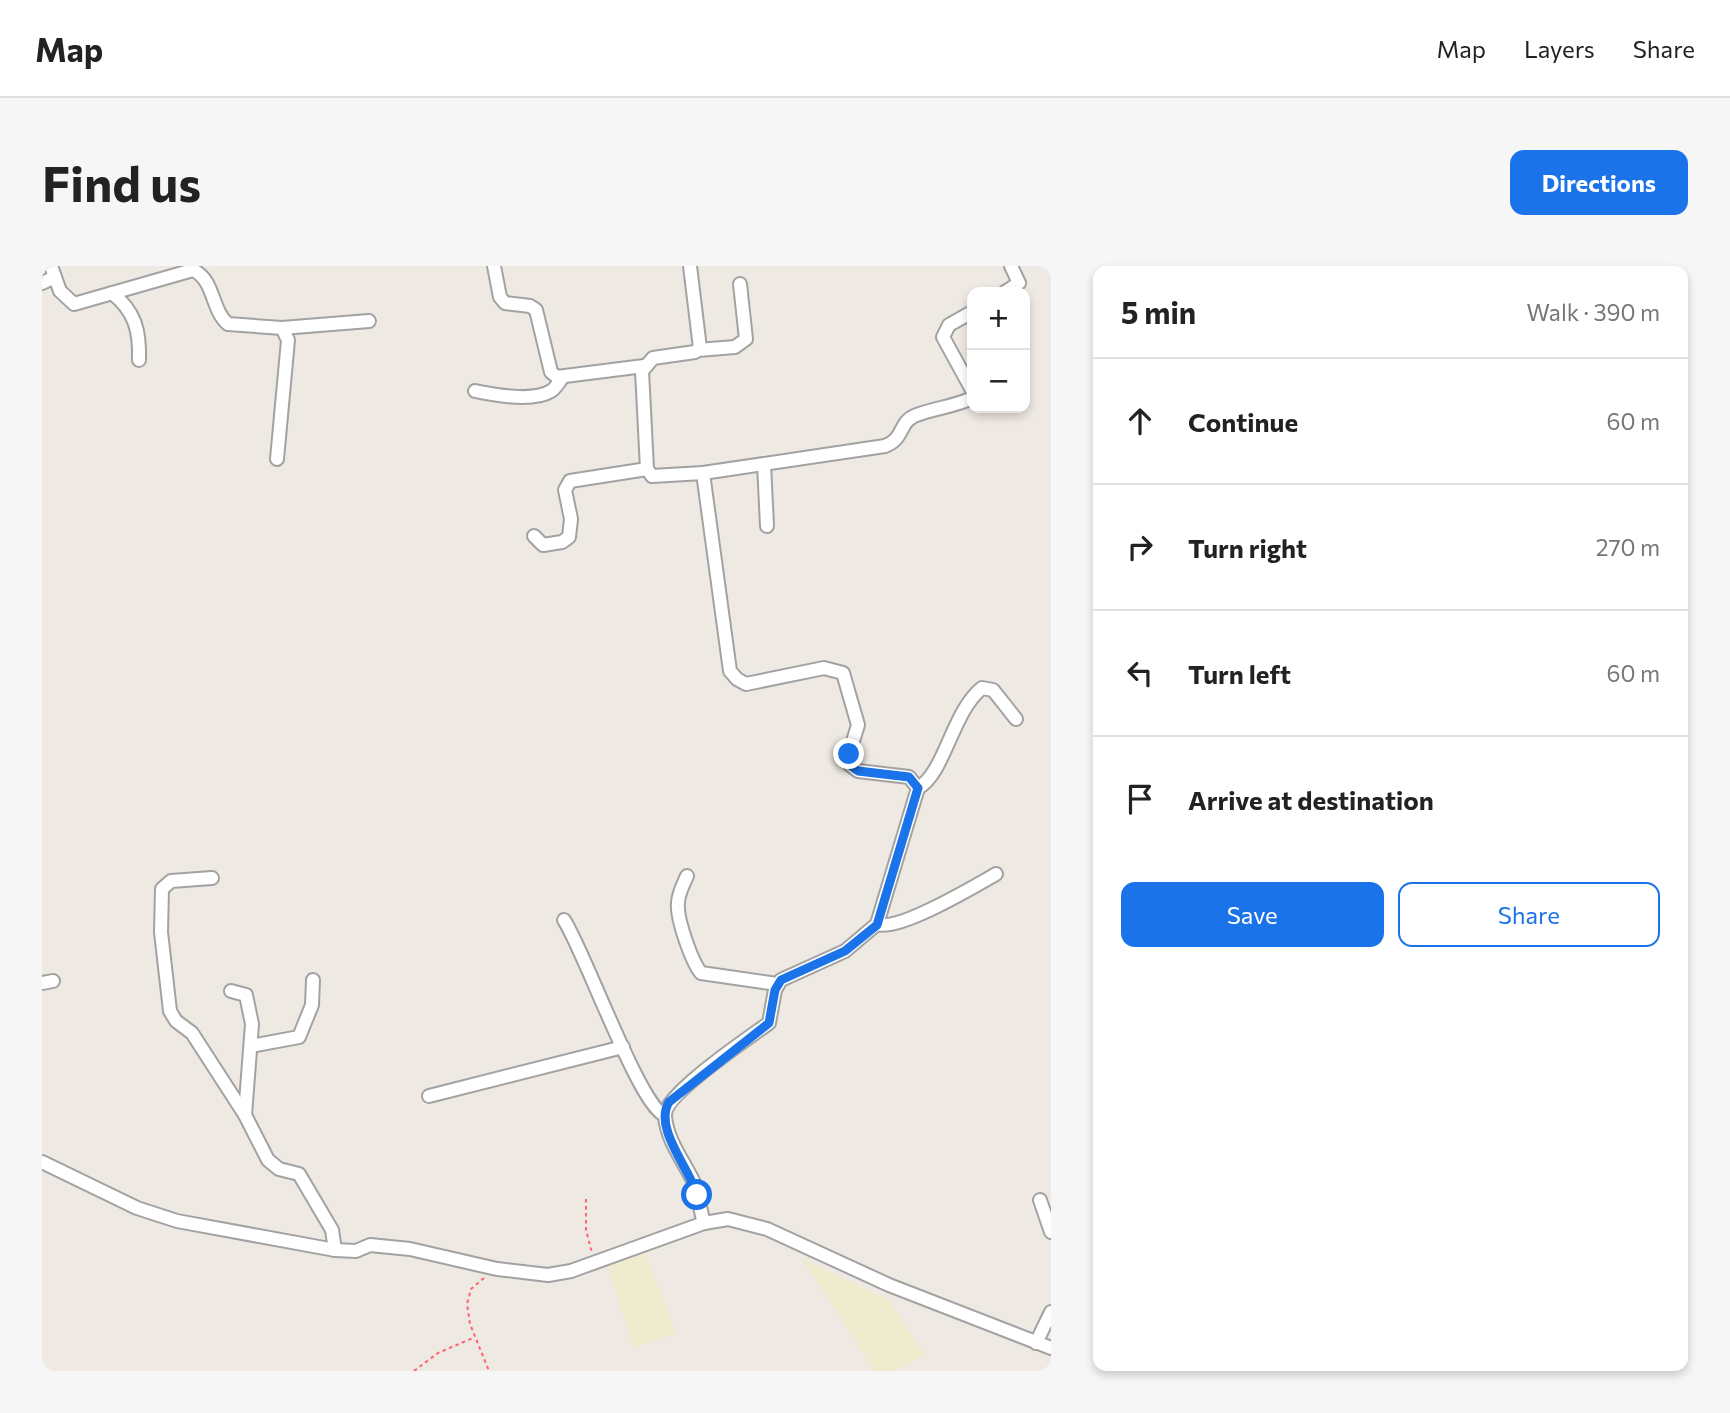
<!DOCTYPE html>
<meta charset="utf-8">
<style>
:root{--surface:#fff;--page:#f6f6f6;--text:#222;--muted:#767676;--line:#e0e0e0;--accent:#1a73e8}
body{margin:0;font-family:Commissioner,sans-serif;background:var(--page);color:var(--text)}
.controls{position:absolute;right:21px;top:21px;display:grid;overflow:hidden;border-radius:14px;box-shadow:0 4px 10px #0003}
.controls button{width:63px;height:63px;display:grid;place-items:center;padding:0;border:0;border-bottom:2px solid var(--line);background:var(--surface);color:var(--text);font:35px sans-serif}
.stop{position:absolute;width:21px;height:21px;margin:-16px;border:5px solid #1a73e8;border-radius:50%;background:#fff}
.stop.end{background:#1a73e8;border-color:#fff;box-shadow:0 2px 7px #0008}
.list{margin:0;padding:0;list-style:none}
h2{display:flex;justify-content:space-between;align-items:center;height:91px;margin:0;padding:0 28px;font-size:30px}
h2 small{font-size:23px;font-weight:400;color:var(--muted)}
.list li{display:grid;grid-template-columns:46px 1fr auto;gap:21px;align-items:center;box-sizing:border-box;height:126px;padding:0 28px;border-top:2px solid var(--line)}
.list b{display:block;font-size:26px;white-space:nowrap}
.list em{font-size:23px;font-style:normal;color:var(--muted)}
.actions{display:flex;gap:14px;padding:21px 28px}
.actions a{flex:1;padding:16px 0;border:2px solid var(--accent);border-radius:14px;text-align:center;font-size:24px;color:var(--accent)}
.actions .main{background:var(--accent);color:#fff}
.icon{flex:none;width:38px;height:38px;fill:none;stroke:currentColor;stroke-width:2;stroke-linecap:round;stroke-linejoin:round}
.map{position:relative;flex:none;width:1009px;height:1105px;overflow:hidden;border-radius:14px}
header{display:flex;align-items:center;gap:42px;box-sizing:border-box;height:98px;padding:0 35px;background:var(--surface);border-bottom:2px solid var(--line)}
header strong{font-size:33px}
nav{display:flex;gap:38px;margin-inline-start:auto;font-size:24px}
.intro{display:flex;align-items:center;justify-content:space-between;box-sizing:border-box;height:168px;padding:0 42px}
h1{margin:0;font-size:49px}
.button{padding:18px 32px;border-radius:14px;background:var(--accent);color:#fff;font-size:24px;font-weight:700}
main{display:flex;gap:42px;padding:0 42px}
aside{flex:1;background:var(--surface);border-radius:14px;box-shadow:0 4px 10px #0003}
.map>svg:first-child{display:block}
.farmland{fill:#efeccd}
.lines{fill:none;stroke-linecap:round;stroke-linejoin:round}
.minor-casing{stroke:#a2a2a2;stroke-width:16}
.path{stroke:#ff646e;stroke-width:2;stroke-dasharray:3.5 3.5;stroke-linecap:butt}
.minor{stroke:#fff;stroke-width:12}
.route{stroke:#1a73e8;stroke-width:9}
</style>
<header>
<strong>Map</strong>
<nav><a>Map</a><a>Layers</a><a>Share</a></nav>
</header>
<div class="intro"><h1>Find us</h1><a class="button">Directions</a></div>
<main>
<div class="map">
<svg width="1009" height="1105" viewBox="0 0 1009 1105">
<rect width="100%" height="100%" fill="#efe9e3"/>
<g class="farmland">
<path d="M602 983 634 1068 591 1082 565 997Z"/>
<path d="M760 993 847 1034 883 1089 852 1105H833Z"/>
</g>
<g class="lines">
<defs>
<g id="minor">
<path d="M9 0 18 25 32 38 151 4C173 14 169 44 186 58L240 62 246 74 235 193"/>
<path d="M452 0 458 31 463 37 488 40 494 44 509 106 515 111 602 100"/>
<path d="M648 0 658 82 653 86 611 92 600 105 605 203 610 210 661 207 843 180C862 173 857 157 872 150 891 142 912 141 930 132"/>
<path d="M0 17 13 11"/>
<path d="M963 26 977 17 969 0"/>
<path d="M70 27C93 45 98 65 97 94"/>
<path d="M930 46 907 59 901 71 930 124"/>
<path d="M240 62 327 55"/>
<path d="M656 84 693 81 704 73 698 18"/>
<path d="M433 125C452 129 492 136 509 125 513 123 517 116 520 112"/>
<path d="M722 198 725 260"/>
<path d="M661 207 688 405 695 413 704 418 782 402 801 407 816 459 807 488 808 499 816 505 867 511 876 522 835 658 803 685 739 714 733 724 727 757C708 771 621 829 623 850 625 876 643 896 653 919 657 931 658 944 662 957"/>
<path d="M492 270 501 279 520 276 527 271 529 253 523 224 528 215 605 203"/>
<path d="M876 522C903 507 910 446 940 422L951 424 974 453"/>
<path d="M645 610C641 619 636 628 636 637 634 652 650 696 659 707L735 718"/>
<path d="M170 612 129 615 120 623 119 666 128 745 134 755 150 767 203 849 226 894 237 903 257 908 290 964 293 984"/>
<path d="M522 654C542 684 599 844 623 849"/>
<path d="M835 658C856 666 933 620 954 608"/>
<path d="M0 717 11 715"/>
<path d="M189 725 204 729 210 758 203 849"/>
<path d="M209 780 257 771 270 739 271 714"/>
<path d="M387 830 581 781"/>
<path d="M0 896 95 942 135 955 293 984 314 985 328 979 368 983 455 1003 506 1009 529 1005 662 957 686 953 725 963 847 1019 1009 1082"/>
<path d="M998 934 1009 966"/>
<path d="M994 1077 1009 1046"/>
</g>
</defs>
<use href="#minor" class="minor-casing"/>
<g class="path">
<path d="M544 933V964L550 987"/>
<path d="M442 1012 429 1023 425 1038 428 1058 447 1105"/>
<path d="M372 1105 396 1087 431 1072"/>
</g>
<use href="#minor" class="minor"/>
</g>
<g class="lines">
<path class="route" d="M655 929C648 903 611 862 627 836L727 757 733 724 739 714 803 685 835 659 876 522 867 511 816 505 808 499 807 488"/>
</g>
</svg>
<div class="controls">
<button>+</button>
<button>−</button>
</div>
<div class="stop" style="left:655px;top:929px"></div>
<div class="stop end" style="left:807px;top:488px"></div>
</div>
<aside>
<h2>5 min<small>Walk · 390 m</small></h2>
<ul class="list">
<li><svg class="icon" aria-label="ahead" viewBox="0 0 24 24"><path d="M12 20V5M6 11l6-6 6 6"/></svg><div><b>Continue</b></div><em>60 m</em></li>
<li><svg class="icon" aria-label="right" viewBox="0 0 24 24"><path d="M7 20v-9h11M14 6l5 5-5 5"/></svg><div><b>Turn right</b></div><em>270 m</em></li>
<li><svg class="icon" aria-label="left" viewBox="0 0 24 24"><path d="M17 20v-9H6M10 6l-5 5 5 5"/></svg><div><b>Turn left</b></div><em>60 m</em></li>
<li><svg class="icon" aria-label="arrive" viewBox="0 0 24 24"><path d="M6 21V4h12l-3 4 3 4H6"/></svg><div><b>Arrive at destination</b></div></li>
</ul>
<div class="actions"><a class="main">Save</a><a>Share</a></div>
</aside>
</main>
